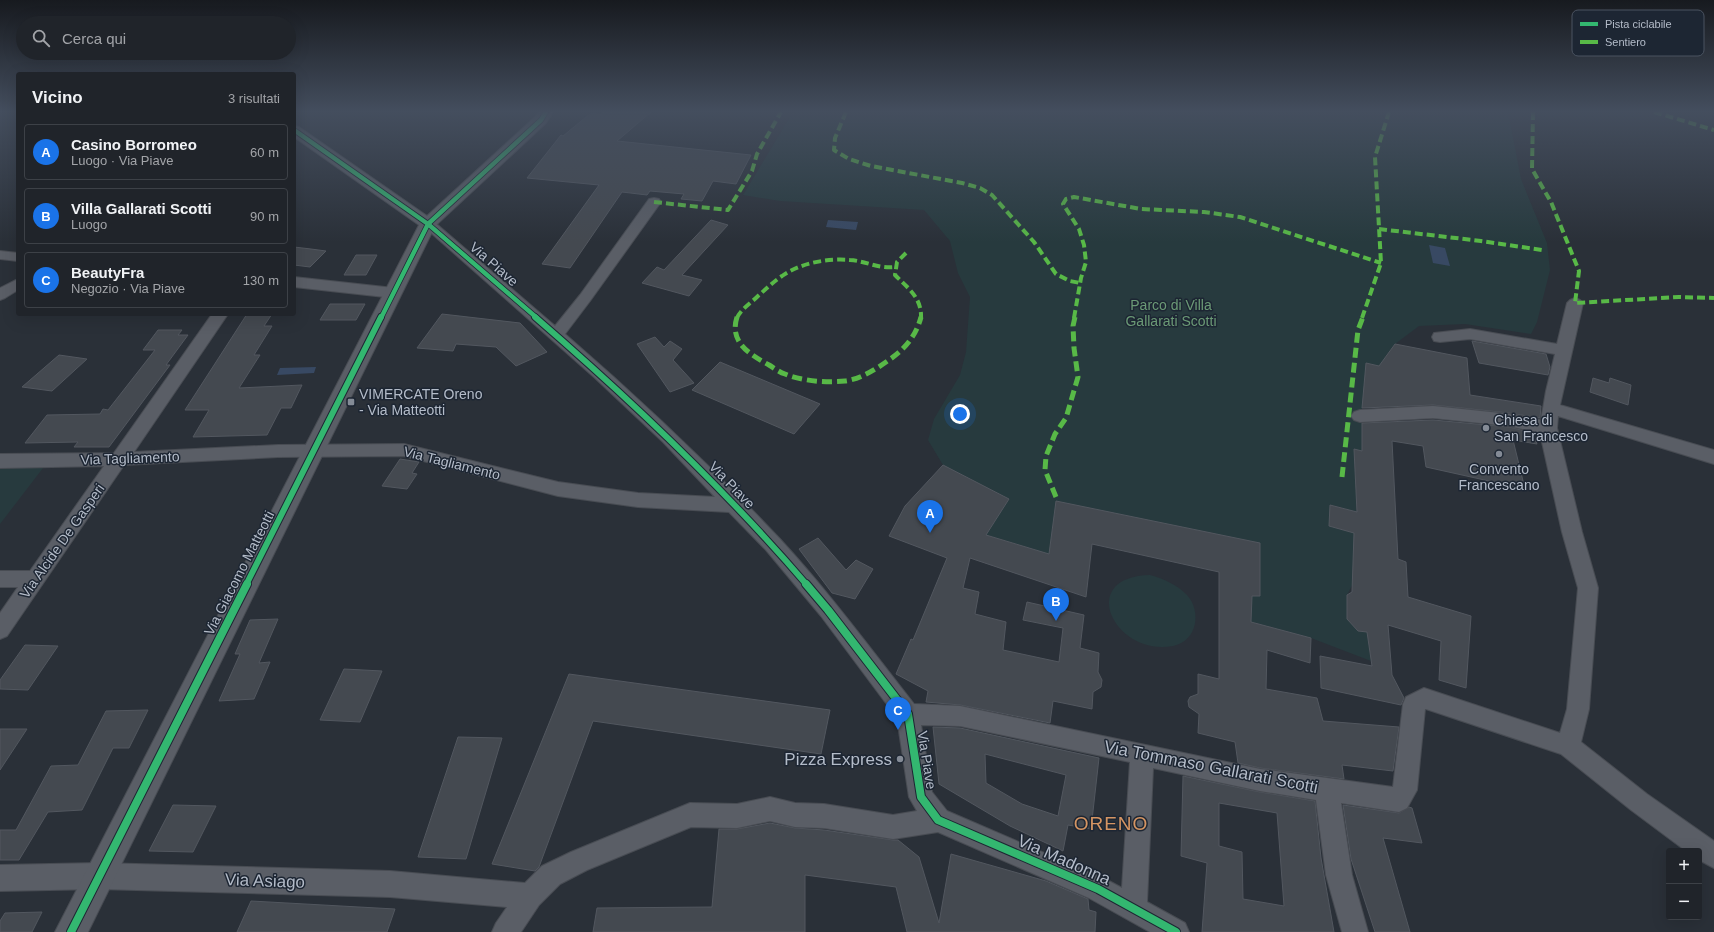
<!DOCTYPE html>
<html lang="it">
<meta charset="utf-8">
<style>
:root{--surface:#20242a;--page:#2d3036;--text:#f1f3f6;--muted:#a2a4a8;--line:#3d4147;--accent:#1a73e8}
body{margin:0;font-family:Helvetica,sans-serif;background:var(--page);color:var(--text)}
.controls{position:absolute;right:12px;bottom:12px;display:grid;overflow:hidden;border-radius:4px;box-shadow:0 4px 16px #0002}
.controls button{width:36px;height:36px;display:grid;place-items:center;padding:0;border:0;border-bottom:1px solid var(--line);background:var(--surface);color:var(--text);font:20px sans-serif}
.you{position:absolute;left:960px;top:414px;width:14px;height:14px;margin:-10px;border:3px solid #fff;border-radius:50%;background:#1a73e8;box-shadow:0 0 0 6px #1a73e833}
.badge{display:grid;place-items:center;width:26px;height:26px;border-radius:50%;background:var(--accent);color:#fff;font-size:13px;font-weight:700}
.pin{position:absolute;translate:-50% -33px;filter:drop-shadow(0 1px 2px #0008)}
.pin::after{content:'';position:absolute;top:21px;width:14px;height:12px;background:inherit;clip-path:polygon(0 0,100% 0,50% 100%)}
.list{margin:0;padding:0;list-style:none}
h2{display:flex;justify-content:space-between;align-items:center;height:52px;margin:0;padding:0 16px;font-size:17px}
h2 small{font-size:13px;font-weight:400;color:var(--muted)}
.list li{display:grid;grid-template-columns:26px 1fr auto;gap:12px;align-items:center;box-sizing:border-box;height:56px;margin:0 8px 8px;padding:0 8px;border:1px solid var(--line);border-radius:4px}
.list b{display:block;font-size:15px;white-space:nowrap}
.list p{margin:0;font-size:13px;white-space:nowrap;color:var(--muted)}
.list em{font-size:13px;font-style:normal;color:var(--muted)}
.icon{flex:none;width:22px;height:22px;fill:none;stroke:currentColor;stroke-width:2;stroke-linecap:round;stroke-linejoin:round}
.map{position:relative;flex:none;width:1714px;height:932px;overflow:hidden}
.search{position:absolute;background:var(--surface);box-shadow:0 4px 16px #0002;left:16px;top:16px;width:280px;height:44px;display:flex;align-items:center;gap:10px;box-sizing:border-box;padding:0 14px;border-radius:22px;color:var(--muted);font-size:15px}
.panel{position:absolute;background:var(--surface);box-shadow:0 4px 16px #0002;left:16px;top:72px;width:280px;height:244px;border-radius:4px}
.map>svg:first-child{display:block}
.green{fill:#273a3e}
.water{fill:#384963}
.building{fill:#444950;stroke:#52575f;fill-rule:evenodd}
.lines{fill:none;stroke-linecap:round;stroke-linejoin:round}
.minor-casing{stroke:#484c53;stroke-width:2}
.tertiary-casing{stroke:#484c53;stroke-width:2}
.minor{fill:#5a5e66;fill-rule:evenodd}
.tertiary{fill:#5a5e66;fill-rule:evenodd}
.quiet-far1{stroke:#58b947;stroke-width:4;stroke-dasharray:8 4;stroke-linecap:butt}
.quiet{stroke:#58b947;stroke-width:5;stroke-dasharray:10 5;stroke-linecap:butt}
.cycleway-far2-casing{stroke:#1d2633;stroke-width:6}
.cycleway-far1-casing{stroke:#1d2633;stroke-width:8}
.cycleway-casing{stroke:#1d2633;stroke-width:10}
.cycleway-far2{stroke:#33b770;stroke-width:4.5}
.cycleway-far1{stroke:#33b770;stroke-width:6}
.cycleway{stroke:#33b770;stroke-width:8}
.poi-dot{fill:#848b96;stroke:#1d2633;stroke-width:1.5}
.labels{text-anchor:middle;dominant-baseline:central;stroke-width:3;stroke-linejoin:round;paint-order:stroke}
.street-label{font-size:14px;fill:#b4bcc9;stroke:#1d2633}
.park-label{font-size:14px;fill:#6b9a76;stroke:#1d2633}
.poi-label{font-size:14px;fill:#b4bcc9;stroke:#1d2633;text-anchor:start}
.near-poi-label{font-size:17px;fill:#b4bcc9;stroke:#1d2633;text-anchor:end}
.near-street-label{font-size:17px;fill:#b4bcc9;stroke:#1d2633}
.near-quarter-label{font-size:19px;letter-spacing:1px;fill:#d59563;stroke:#1d2633}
.key{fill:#1d2633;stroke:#4a5360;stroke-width:1}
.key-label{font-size:11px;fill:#b4bcc9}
</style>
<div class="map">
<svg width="1714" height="932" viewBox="0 0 1714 932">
<rect width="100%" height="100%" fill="#2a3038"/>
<g class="green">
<path d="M793 112H1508L1521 179 1547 243 1550 270 1537 322 1531 334 1465 324 1419 326 1395 344 1385 357V368L1362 407V451L1354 449 1357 512 1331 505 1329 526 1376 539 1347 595V619L1358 631 1367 632 1371 661 1311 638 1251 622 1252 596H1260V543L1056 502 1081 564 1038 555 1036 550 986 535 1009 499 943 465 928 440 934 419 960 375 966 352 970 297 958 273 950 241 924 210 780 201 743 195Z"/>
<path d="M0 468H43L0 524Z"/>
<path d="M1150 575C1164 579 1176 584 1187 595 1202 612 1197 641 1173 646 1115 657 1075 577 1150 575Z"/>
</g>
<g class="water">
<path d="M828 220 858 222 856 230 826 227Z"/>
<path d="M1429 245 1445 248 1450 266 1433 263Z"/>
<path d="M316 367 314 373 277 375 280 368Z"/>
</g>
<g class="building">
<path d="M602 112H651L617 141 751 155 736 184 713 181 702 201 681 199 684 194 650 191 647 195 622 192 570 268 542 264 599 185 527 178 561 135 563 136 591 113 602 115Z"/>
<path d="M711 220 728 225 682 275 702 280 689 296 642 283 657 267 664 270Z"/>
<path d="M294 247 311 249 326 251 310 267 294 265Z"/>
<path d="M356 255H377L366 275H344Z"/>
<path d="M330 304H365L356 320H320Z"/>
<path d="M247 314H272L264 326H272L254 355H260L239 388 302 385 291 408H281L267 435 193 437 209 410H185Z"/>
<path d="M442 314 520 323 547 352 516 366 496 347 456 344 453 351 417 348Z"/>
<path d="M158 330H182L178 335H188L166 365H170L109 447H74L78 442 25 443 47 415 100 414 103 409 108 410 155 350H143Z"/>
<path d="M655 337 664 347 670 341 682 349 673 360 694 383 670 392 637 344Z"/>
<path d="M1472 341 1546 354 1550 367 1548 375 1479 363Z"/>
<path d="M1395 344 1467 358 1470 395 1541 406 1540 418 1509 413 1433 405 1362 408 1366 363 1379 366Z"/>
<path d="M59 355 87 359 52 391 22 387Z"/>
<path d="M720 362 820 404 794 434 692 390Z"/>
<path d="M1593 378 1609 383 1610 378 1631 385 1628 405 1590 392Z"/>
<path d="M1433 420 1509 427 1533 433 1537 444 1513 440 1525 489 1426 467 1423 446 1392 441 1398 559 1406 562 1408 597 1471 616 1466 688 1439 680 1441 641 1388 625 1392 675 1404 698 1401 705 1321 688 1320 656 1372 666 1367 632 1358 631 1347 619V595L1352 592 1354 533 1329 526 1330 505 1357 512 1354 449 1362 451V423Z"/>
<path d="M400 459 419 462 412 473 417 474 407 489 382 486Z"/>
<path d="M943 465 1009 499 986 535 1049 554 1056 501 1260 543V596H1252L1251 622 1311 638 1310 663 1267 650 1266 689 1317 698 1323 721 1399 727 1393 771 1342 765 1344 779 1260 768 1238 763 1235 742 1198 733 1199 714 1189 707 1188 701 1190 697 1198 694V674L1219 679V572L1092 544 1086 597 970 558 963 588 979 592 975 614 1006 622 1003 650 1059 662 1063 628 1023 620 1027 602 1084 615 1080 648 1099 653 1098 672 1102 680 1101 687 1093 692 1092 709 1053 701 1050 723 960 705 926 702 928 691 896 674 911 639 913 640 947 558 889 536 905 506Z"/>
<path d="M818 538 846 570 856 560 873 569 855 599 832 593 799 549Z"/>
<path d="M278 619 259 663 270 662 254 699 219 701 240 654H235L250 620Z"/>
<path d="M25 645 58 646 28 690 0 689V680Z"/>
<path d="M344 669 382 671 360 722 320 720Z"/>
<path d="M569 674 830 710 821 754 593 721 539 867 535 871 492 864Z"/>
<path d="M148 710 129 748H113L82 810 48 812 19 860H0V830H16L51 766 78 765 106 711Z"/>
<path d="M933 727 960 728 1099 758 1091 829 1068 825 1063 851 1010 826 939 784ZM985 754 1066 775 1058 816 1022 804 986 783Z"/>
<path d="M0 729H27L0 770Z"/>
<path d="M458 737 502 738 466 859 418 857Z"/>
<path d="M1183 776 1260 792 1315 801 1321 858 1334 932H1202L1207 863 1181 856ZM1219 803 1277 813 1284 906 1243 899 1242 852 1219 846Z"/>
<path d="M173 805 216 806 193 852 149 851Z"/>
<path d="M1343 805 1399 813 1409 807 1412 808 1422 843 1383 838 1410 932H1375L1351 859Z"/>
<path d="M770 823 795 828 824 830 893 840H898L919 857 939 923 951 854 1046 881 1088 899 1089 910 1096 912 1095 932H907L896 887 805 875V932H593L597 908 712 907 719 829H737Z"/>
<path d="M251 901 395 909 387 932H237Z"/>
<path d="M42 912 32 932H0V921L5 913Z"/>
</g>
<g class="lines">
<defs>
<g id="minor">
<path d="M654 198 659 199 661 202 590 301 565 334C640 399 712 467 780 539 828 591 870 648 914 704L960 706 1260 769 1393 787 1403 704 1406 697 1424 688 1560 733 1567 709 1578 588 1562 532 1540 433 1509 426 1433 418 1360 422 1354 420 1351 416 1354 412 1360 410 1433 406 1509 414 1541 420 1546 391 1555 354 1470 339 1440 342 1434 341 1432 337 1434 333 1470 329 1557 344 1567 303 1570 300 1575 298 1580 300 1583 303 1560 405 1714 450V464L1558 416 1557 428 1582 532 1598 588 1589 709 1581 742 1647 794 1714 841V868L1699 860V851H1686L1631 810 1561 754 1426 709H1425L1417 790 1407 808 1399 812 1341 803 1352 875 1368 932H1342L1326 875 1316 800 1260 791 1153 768 1147 902 1185 923 1189 932H1150L1089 898 938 832 893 839 824 828 795 827 770 821 737 828 691 827 587 870 560 884 539 905 521 932H492L496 923 507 907 390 897 99 889 0 891V865L99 863 390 871 525 883 542 866 571 852 690 803 737 804 770 797 795 803 824 804 893 815 917 811 909 797 897 718 821 616 766 550 729 512 638 507 558 496 404 456 278 457 124 465 7 636 0 639V613L18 587H0V571H30L104 466 0 468V454L114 453 212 314H228L134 452 278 445 404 444 558 482 638 493 715 497 663 442 595 378 421 224 423 221 428 220 433 221 555 326 580 295 649 199ZM921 725 960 726 1130 762 1122 888 1107 880 947 811 932 792Z"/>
<path d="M0 251 18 253V261L0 259Z"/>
<path d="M294 277 394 288 399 290 401 293 399 296 394 298 294 287Z"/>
<path d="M18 279V290L5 298 0 300V288Z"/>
</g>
<path id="tertiary" d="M539 112H553L546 123 435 226 88 932H55L419 225 294 137V126L299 127 427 216 535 117Z"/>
</defs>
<use href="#minor" class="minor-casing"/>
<use href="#tertiary" class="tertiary-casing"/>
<use href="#minor" class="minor"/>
<use href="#tertiary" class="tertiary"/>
<g class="quiet-far1">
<path d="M846 112 835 138 834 150 849 159 871 166 962 183 980 188 992 195 1034 242 1056 274 1070 281 1080 283"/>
<path d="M1533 112 1532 169 1551 202 1579 271 1575 303 1679 297 1714 298"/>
<path d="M1654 112 1714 130"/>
<path d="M654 202 728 210 752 171 757 154 781 112"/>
<path d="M1379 229 1481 241 1542 250"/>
<path d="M906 253 897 262 895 275C908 288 922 298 921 318"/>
<path d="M737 318C741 309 751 303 758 296 766 289 773 282 782 276 800 263 828 258 850 260 866 261 878 269 895 267"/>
<path d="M1074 318 1081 278 1086 262 1084 245 1079 229 1063 204 1066 199 1074 197 1141 209 1204 212 1240 217 1381 263"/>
<path d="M1362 318 1381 263 1375 157 1389 112"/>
</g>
<g class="quiet">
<path d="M737 317C729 342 749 354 769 365 774 368 779 372 785 374 802 381 826 383 845 381 861 379 876 369 889 360 905 349 916 336 921 317"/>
<path d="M1342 477 1358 330 1363 317"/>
<path d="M1056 497 1045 470 1046 456 1055 434 1066 418 1078 377 1074 348 1073 326 1075 317"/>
</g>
<defs>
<g id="cycleway-far2">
<path d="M294 130 428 224 537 318"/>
<path d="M381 318 428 224 541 120 546 112"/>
</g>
<g id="cycleway-far1">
<path d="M535 317C631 400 724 488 807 585"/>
<path d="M246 585 381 317"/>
</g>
<g id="cycleway">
<path d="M806 584 828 610 908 714 921 797 938 820 1098 889 1176 932"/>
<path d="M71 932 247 584"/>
</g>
</defs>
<use href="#cycleway-far2" class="cycleway-far2-casing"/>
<use href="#cycleway-far1" class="cycleway-far1-casing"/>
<use href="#cycleway" class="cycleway-casing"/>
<use href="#cycleway-far2" class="cycleway-far2"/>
<use href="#cycleway-far1" class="cycleway-far1"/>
<use href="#cycleway" class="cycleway"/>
</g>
<linearGradient id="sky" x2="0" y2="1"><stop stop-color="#171a1f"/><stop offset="0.46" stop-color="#444e5e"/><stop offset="1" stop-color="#444e5e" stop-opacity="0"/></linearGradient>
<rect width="1714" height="242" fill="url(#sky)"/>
<g class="poi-dot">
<rect x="347" y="398" width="8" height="8" rx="2"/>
<circle cx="1486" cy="428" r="4"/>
<circle cx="1499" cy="454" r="4"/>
<circle cx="900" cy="759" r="4"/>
</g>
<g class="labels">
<g class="street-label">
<text transform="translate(494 264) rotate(41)">Via Piave</text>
<text transform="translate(130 458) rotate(-2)">Via Tagliamento</text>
<text transform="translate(452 463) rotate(14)">Via Tagliamento</text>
<text transform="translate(732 485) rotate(46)">Via Piave</text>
<text transform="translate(62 541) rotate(-55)">Via Alcide De Gasperi</text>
<text transform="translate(239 573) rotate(-63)">Via Giacomo Matteotti</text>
<text transform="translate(927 760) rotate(81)">Via Piave</text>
</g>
<g class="park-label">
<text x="1171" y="305">Parco di Villa<tspan x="1171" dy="16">Gallarati Scotti</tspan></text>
</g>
<g class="poi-label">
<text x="359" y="394">VIMERCATE Oreno<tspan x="359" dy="16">- Via Matteotti</tspan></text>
<text x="1494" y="420">Chiesa di<tspan x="1494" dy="16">San Francesco</tspan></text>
<text x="1499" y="469" text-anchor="middle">Convento<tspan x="1499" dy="16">Francescano</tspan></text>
</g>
<g class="near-poi-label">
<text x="892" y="759">Pizza Express</text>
</g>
<g class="near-street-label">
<text transform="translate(1211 767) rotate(11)">Via Tommaso Gallarati Scotti</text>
<text transform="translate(1064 860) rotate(24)">Via Madonna</text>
<text transform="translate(265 881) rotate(2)">Via Asiago</text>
</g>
<g class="near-quarter-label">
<text x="1111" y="823">ORENO</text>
</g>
</g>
<rect x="1572" y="10" width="132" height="46" rx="6" class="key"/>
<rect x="1580" y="22" width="18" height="4" fill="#33b770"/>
<rect x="1580" y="40" width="18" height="4" fill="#58b947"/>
<g class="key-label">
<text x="1605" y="28">Pista ciclabile</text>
<text x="1605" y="46">Sentiero</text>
</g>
</svg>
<div class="controls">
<button>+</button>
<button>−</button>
</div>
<div class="you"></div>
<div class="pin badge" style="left:930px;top:533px">A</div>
<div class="pin badge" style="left:1056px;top:621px">B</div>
<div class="pin badge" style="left:898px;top:730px">C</div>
<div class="search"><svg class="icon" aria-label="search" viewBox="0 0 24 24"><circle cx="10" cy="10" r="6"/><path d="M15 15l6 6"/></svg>Cerca qui</div>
<section class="panel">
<h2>Vicino<small>3 risultati</small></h2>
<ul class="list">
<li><span class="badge">A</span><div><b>Casino Borromeo</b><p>Luogo · Via Piave</p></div><em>60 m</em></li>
<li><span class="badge">B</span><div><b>Villa Gallarati Scotti</b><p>Luogo</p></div><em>90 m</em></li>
<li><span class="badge">C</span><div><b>BeautyFra</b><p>Negozio · Via Piave</p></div><em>130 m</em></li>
</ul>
</section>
</div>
